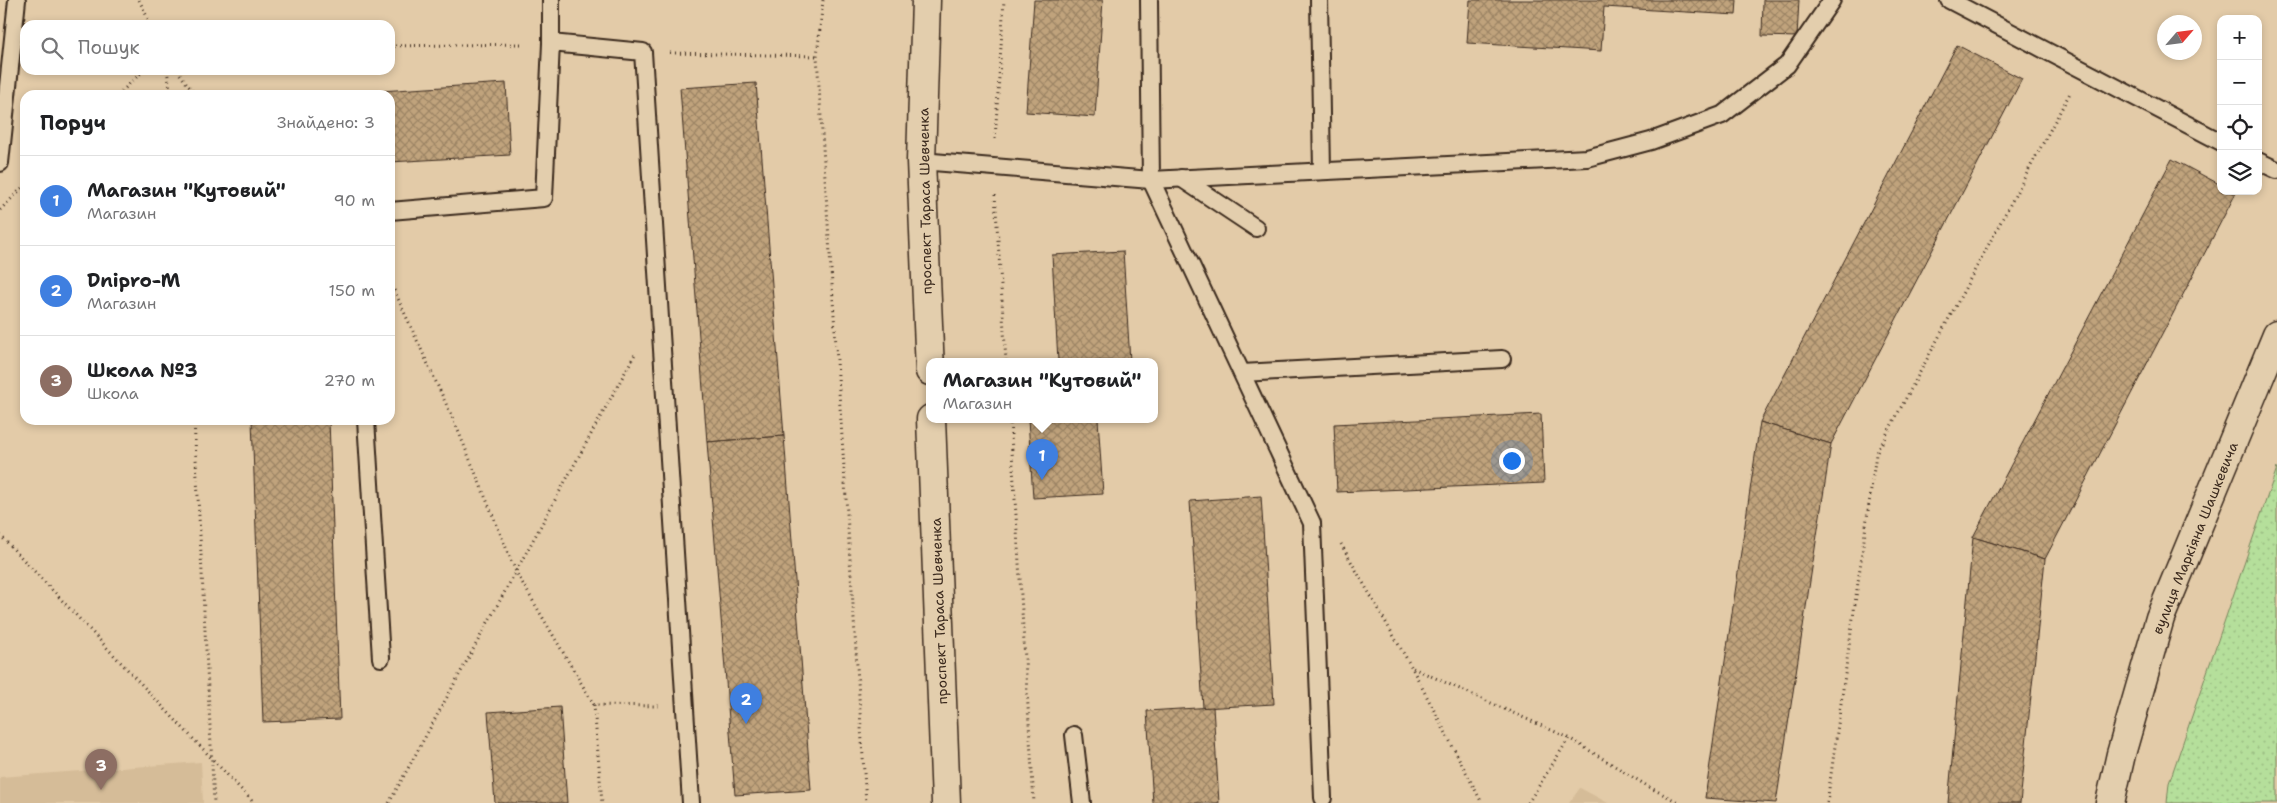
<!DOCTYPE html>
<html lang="uk">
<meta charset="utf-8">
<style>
:root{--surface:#fff;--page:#f2f2f2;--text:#202124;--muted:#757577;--line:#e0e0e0;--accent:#db2777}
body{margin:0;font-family:"Shantell Sans",sans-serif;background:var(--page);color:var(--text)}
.controls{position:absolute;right:15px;top:15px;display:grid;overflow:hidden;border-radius:10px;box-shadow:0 2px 8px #0003}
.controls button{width:45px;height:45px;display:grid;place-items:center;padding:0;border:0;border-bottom:1px solid var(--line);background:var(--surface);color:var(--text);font:25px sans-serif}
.compass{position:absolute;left:2157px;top:15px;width:45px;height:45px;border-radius:50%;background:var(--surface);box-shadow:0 2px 8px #0003;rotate:62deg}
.you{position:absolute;left:1511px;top:460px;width:18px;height:18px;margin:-12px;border:4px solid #fff;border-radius:50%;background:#1a73e8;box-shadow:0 0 0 8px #1a73e833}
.badge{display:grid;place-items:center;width:32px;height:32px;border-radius:50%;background:var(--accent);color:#fff;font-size:16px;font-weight:700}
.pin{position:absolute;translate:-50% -41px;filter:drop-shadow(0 1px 2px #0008)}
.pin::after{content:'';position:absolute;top:26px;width:18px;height:15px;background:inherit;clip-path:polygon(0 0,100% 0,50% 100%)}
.popup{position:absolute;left:926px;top:358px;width:232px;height:65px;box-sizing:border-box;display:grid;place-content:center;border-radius:10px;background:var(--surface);filter:drop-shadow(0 1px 4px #0005);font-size:16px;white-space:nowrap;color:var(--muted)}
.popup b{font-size:19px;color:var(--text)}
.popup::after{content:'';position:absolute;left:50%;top:100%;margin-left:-10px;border:10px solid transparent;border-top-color:var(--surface)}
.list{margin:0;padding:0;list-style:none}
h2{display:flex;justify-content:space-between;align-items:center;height:65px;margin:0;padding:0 20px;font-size:21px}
h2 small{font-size:16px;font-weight:400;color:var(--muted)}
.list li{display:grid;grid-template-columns:32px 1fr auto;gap:15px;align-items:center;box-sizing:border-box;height:90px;padding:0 20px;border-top:1px solid var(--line)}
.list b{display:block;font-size:19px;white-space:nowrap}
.list p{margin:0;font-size:16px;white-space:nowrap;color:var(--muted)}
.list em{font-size:16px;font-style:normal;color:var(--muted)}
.icon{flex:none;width:28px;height:28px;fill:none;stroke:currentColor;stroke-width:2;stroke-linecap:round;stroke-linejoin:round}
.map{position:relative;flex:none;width:2277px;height:803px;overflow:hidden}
.search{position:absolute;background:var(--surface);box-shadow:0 2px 8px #0003;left:20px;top:20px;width:375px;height:55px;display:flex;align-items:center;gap:12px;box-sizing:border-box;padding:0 18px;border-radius:15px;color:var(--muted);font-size:19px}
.panel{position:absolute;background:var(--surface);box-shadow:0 2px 8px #0003;left:20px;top:90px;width:375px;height:335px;border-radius:15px}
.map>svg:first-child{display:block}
.built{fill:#d5bc98}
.green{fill:url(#green-dots);stroke:#78845c}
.building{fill:url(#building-cross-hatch);stroke:#3b2a1e}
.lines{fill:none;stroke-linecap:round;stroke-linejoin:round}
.lane-casing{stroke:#3b2a1e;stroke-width:20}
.street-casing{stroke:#3b2a1e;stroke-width:31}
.secondary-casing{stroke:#3b2a1e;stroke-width:31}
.path{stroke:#3b2a1e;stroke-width:3;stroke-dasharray:1 4;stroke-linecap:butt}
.lane{stroke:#e3cead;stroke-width:16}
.street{stroke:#e3cead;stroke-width:28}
.secondary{stroke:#e3cead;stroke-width:28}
.labels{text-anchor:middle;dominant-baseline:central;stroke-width:4;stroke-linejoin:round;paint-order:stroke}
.street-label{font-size:14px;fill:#3b2a1e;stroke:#e3cead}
</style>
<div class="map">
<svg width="2277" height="803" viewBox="0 0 2277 803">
<defs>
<pattern id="green-dots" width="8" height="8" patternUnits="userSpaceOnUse" patternTransform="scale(1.25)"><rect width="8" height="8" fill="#b5df9b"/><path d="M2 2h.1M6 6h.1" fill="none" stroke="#9dc085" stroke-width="1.8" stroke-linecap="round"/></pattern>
<pattern id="building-cross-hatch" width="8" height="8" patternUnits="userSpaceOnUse" patternTransform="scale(1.25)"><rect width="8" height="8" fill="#c0a37c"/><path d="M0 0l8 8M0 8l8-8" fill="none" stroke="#9d8565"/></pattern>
</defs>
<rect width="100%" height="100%" fill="#e3cba8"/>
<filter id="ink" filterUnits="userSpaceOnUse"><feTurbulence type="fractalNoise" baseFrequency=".02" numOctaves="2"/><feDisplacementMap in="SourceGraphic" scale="10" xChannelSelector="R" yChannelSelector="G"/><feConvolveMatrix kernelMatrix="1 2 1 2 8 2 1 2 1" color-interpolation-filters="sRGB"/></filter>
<g filter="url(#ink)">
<g class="built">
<path d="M201 762 203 803H0V777Z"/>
<path d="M1580 788 1608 803H1569Z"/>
</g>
<path class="green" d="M2277 468V803H2167L2169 783Z"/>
<g class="building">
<path d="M1034 0H1103L1095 117 1026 112Z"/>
<path d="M1470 0H1737L1736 15 1604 7 1601 51 1467 43Z"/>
<path d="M1763 0H1799L1797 37 1762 36Z"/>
<path d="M1957 45 2022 79 1831 444 1760 422Z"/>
<path d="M506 83 510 155 390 162V95H317Z"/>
<path d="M756 83 784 436 707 442 680 88Z"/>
<path d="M2172 159 2221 185V191L2236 193 2045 559 1973 537Z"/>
<path d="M1123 251 1130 361H1058L1052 255Z"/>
<path d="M1541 414 1544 483 1337 492 1334 424Z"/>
<path d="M1028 419H1098L1103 494 1033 498Z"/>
<path d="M252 420H329L340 719 263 722Z"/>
<path d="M1760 422 1831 444 1776 803 1705 798Z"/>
<path d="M784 436 811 790 735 795 707 442Z"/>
<path d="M1261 496 1274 704 1203 708 1190 501Z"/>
<path d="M1973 537 2045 559 2020 803H1948Z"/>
<path d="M560 707 567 803H495L488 712Z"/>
<path d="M1213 707 1219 803H1153L1147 711Z"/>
</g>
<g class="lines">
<defs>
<g id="lane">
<path d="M551 0V43L643 52 691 803"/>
<path d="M1149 0 1151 180 1312 523 1323 798"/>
<path d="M1319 0 1322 171"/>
<path d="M1949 0 2221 142"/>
<path d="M921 161 1151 180 1587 158 1651 141 1722 115 1787 65 1832 0"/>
<path d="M2258 161 2277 170"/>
<path d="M0 163 17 0"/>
<path d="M1181 178 1256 228"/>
<path d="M390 211 544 198 551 43"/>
<path d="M1242 373 1502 359"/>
<path d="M366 420 381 658"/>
<path d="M1074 735 1082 803"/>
</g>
<path id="street" d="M2110 803 2121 754 2160 618 2277 335"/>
<g id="secondary">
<path d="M926 0 921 161 930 371"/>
<path d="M931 419 946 803"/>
</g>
</defs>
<use href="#lane" class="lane-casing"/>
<use href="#street" class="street-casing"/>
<use href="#secondary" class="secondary-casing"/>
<g class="path">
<path d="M139 0 151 25"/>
<path d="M823 0 817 56 866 803"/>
<path d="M390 46 523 44"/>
<path d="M670 53 817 56"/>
<path d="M167 70 171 95"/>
<path d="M177 70 195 95"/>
<path d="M118 95 144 70"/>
<path d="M995 139 1004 0"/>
<path d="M995 195 1006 361"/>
<path d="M0 210 25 185"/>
<path d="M390 281 457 428 516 572 594 705 659 706"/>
<path d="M1010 419 1034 803"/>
<path d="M194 420 214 803"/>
<path d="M0 535 254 803"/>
<path d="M1341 544 1412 668 1482 803"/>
<path d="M1413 668 1569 738 1649 787 1680 803"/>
<path d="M594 705 602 803"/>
<path d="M389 803 635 354"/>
<path d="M1528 803 1569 738"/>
<path d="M1827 803 1876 454 2070 93"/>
</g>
<use href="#lane" class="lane"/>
<use href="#street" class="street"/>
<use href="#secondary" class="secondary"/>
</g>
</g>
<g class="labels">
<g class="street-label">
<text transform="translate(925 201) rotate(-91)">проспект Тараса Шевченка</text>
<text transform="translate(2195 538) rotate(-68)">вулиця Маркіяна Шашкевича</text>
<text transform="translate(939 611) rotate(-92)">проспект Тараса Шевченка</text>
</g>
</g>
</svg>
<div class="controls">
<button>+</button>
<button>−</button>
<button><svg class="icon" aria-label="locate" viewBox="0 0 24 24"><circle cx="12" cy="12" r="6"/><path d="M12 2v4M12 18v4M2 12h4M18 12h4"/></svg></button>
<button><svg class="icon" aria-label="layers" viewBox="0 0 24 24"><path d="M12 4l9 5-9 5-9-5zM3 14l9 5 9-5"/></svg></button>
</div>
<svg class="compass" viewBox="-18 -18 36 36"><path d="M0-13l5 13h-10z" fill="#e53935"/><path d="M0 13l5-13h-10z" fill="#757577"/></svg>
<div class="you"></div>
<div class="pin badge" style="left:1042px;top:480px;background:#3f7fe0">1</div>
<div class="popup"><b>Магазин &quot;Кутовий&quot;</b>Магазин</div>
<div class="pin badge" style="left:746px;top:724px;background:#3f7fe0">2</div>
<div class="pin badge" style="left:101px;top:790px;background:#8d6e63">3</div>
<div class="search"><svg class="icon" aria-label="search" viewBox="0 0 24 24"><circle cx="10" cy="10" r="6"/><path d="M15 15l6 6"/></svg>Пошук</div>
<section class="panel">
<h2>Поруч<small>Знайдено: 3</small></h2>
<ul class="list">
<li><span class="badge" style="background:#3f7fe0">1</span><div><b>Магазин &quot;Кутовий&quot;</b><p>Магазин</p></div><em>90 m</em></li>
<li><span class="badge" style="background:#3f7fe0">2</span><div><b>Dnipro-M</b><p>Магазин</p></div><em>150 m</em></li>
<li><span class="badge" style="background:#8d6e63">3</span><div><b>Школа №3</b><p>Школа</p></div><em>270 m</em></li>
</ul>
</section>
</div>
